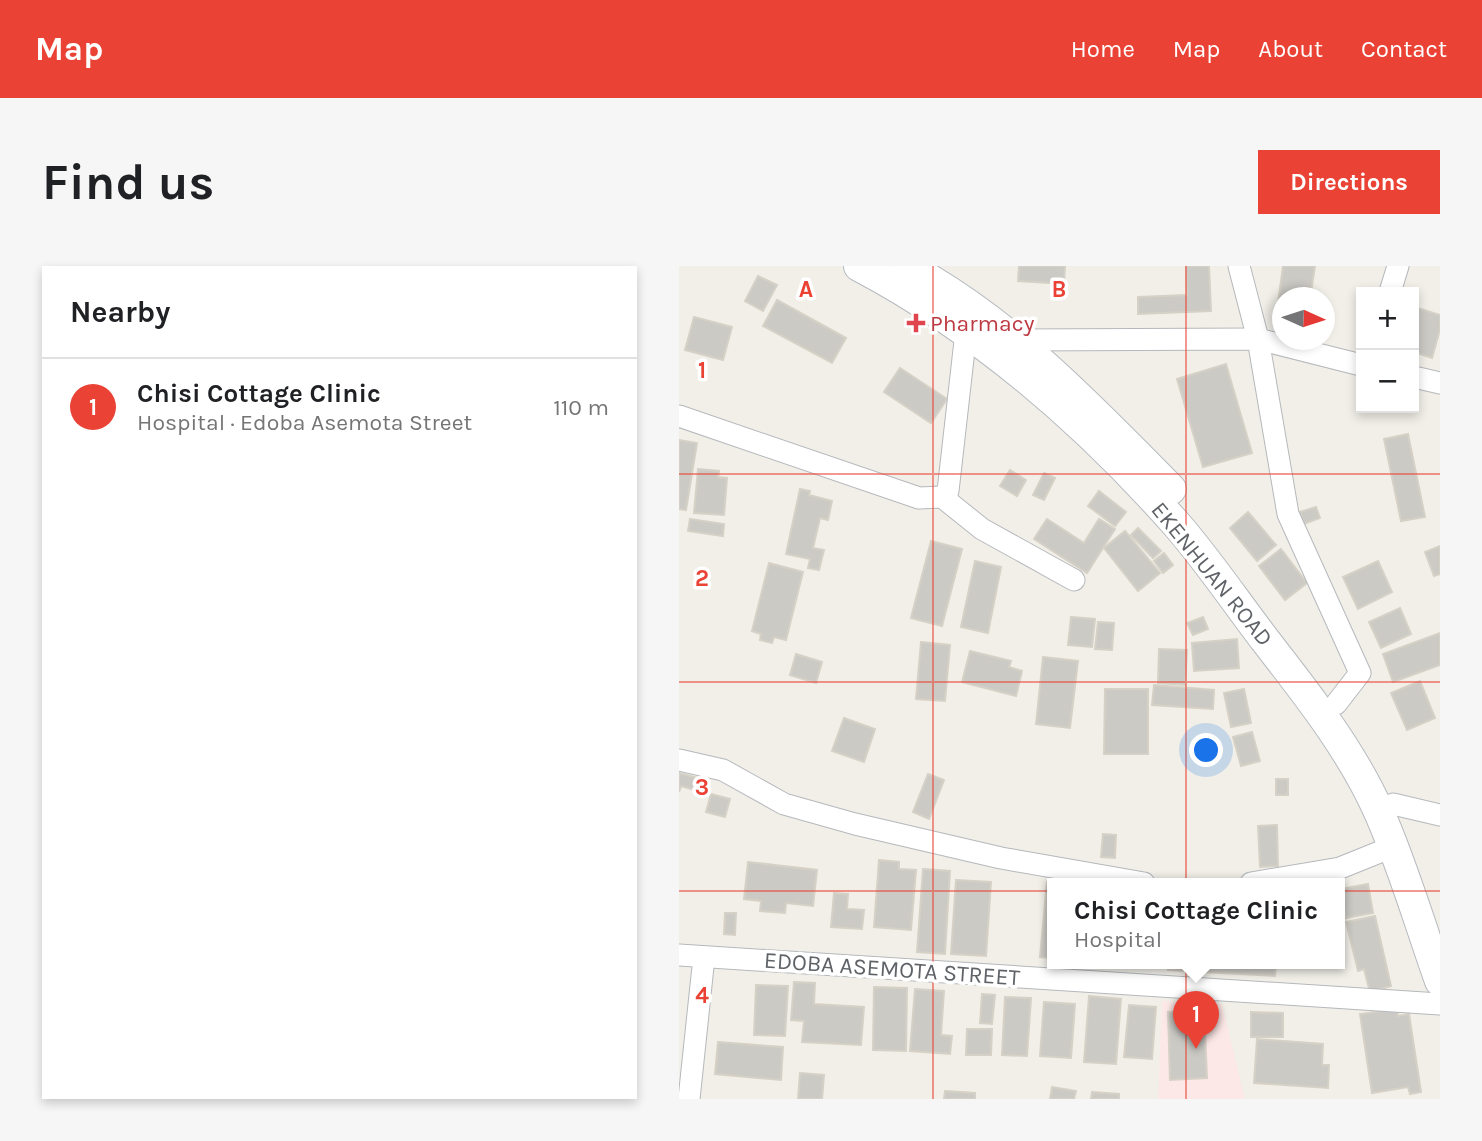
<!DOCTYPE html>
<meta charset="utf-8">
<style>
:root{--surface:#fff;--page:#f6f6f6;--text:#202124;--muted:#757577;--line:#e0e0e0;--accent:#ea4335}
body{margin:0;font-family:Karla,sans-serif;background:var(--page);color:var(--text)}
.controls{position:absolute;right:21px;top:21px;display:grid;overflow:hidden;border-radius:0px;box-shadow:0 4px 10px #0003}
.controls button{width:63px;height:63px;display:grid;place-items:center;padding:0;border:0;border-bottom:2px solid var(--line);background:var(--surface);color:var(--text);font:35px sans-serif}
.compass{position:absolute;left:593px;top:21px;width:63px;height:63px;border-radius:50%;background:var(--surface);box-shadow:0 4px 10px #0003;rotate:93deg}
.you{position:absolute;left:528px;top:485px;width:24px;height:24px;margin:-18px;border:5px solid #fff;border-radius:50%;background:#1a73e8;box-shadow:0 0 0 10px #1a73e833}
.badge{display:grid;place-items:center;width:46px;height:46px;border-radius:50%;background:var(--accent);color:#fff;font-size:23px;font-weight:700}
.pin{position:absolute;translate:-50% -58px;filter:drop-shadow(0 2px 4px #0008)}
.pin::after{content:'';position:absolute;top:37px;width:24px;height:21px;background:inherit;clip-path:polygon(0 0,100% 0,50% 100%)}
.popup{position:absolute;left:368px;top:612px;width:298px;height:91px;box-sizing:border-box;display:grid;place-content:center;border-radius:0px;background:var(--surface);filter:drop-shadow(0 2px 5px #0005);font-size:23px;white-space:nowrap;color:var(--muted)}
.popup b{font-size:26px;color:var(--text)}
.popup::after{content:'';position:absolute;left:50%;top:100%;margin-left:-14px;border:14px solid transparent;border-top-color:var(--surface)}
.list{margin:0;padding:0;list-style:none}
h2{display:flex;justify-content:space-between;align-items:center;height:91px;margin:0;padding:0 28px;font-size:30px}
h2 small{font-size:23px;font-weight:400;color:var(--muted)}
.list li{display:grid;grid-template-columns:46px 1fr auto;gap:21px;align-items:center;box-sizing:border-box;height:98px;padding:0 28px;border-top:2px solid var(--line)}
.list b{display:block;font-size:26px;white-space:nowrap}
.list p{margin:0;font-size:23px;white-space:nowrap;color:var(--muted)}
.list em{font-size:23px;font-style:normal;color:var(--muted)}
.map{position:relative;flex:none;width:761px;height:833px;overflow:hidden;border-radius:0px}
header{display:flex;align-items:center;gap:42px;box-sizing:border-box;height:98px;padding:0 35px;background:var(--accent);color:#fff}
header strong{font-size:33px}
nav{display:flex;gap:38px;margin-inline-start:auto;font-size:24px}
.intro{display:flex;align-items:center;justify-content:space-between;box-sizing:border-box;height:168px;padding:0 42px}
h1{margin:0;font-size:49px}
.button{padding:18px 32px;border-radius:0px;background:var(--accent);color:#fff;font-size:24px;font-weight:700}
main{display:flex;gap:42px;padding:0 42px}
aside{flex:1;background:var(--surface);border-radius:0px;box-shadow:0 4px 10px #0003}
.map>svg:first-child{display:block}
.medical{fill:#fce8e6}
.building{fill:#cccac5;stroke:#d6d1c6;stroke-width:2}
.lines{fill:none;stroke-linecap:round;stroke-linejoin:round}
.minor-casing{stroke:#b5b8bc;stroke-width:23}
.secondary-casing{stroke:#b6babf;stroke-width:32}
.minor{stroke:#fff;stroke-width:21}
.secondary{stroke:#fff;stroke-width:30}
.grid{fill:none;stroke:#ea4335;stroke-width:2;stroke-opacity:0.55}
.health-dot{fill:#e0444e;stroke:#fff;stroke-width:2.5}
.labels{text-anchor:middle;dominant-baseline:central;stroke-width:7;stroke-linejoin:round;paint-order:stroke}
.health-label{font-size:23px;fill:#be3a42;stroke:#fff;text-anchor:start}
.street-label{font-size:23px;fill:#5f6368;stroke:#fff}
.grid-label{font-size:23px;text-anchor:middle;font-weight:bold;fill:#ea4335;stroke:#fff;stroke-width:7;stroke-linejoin:round;paint-order:stroke}
</style>
<header>
<strong>Map</strong>
<nav><a>Home</a><a>Map</a><a>About</a><a>Contact</a></nav>
</header>
<div class="intro"><h1>Find us</h1><a class="button">Directions</a></div>
<main>
<aside>
<h2>Nearby<small></small></h2>
<ul class="list">
<li><span class="badge">1</span><div><b>Chisi Cottage Clinic</b><p>Hospital · Edoba Asemota Street</p></div><em>110 m</em></li>
</ul>
</aside>
<div class="map">
<svg width="761" height="833" viewBox="0 0 761 833">
<rect width="100%" height="100%" fill="#f1efe8"/>
<path class="medical" d="M483 735 543 738 566 833H479Z"/>
<g class="building">
<path d="M340 0H386L385 18 339 15Z"/>
<path d="M507 0H530L532 45 459 48V31L508 29Z"/>
<path d="M604 0H636L631 32H604V60L596 59Z"/>
<path d="M79 10 98 19 84 45 66 35Z"/>
<path d="M98 34 167 72 153 97 84 60Z"/>
<path d="M735 41 761 49V63L753 92 735 86Z"/>
<path d="M15 51 53 61 44 94 6 84Z"/>
<path d="M547 98 573 187 524 201 498 113Z"/>
<path d="M221 102 268 133 252 157 205 126Z"/>
<path d="M729 168 746 251 722 255 705 173Z"/>
<path d="M0 174 18 177 7 244 0 243Z"/>
<path d="M19 203 40 205 39 211 48 212 45 249 15 247Z"/>
<path d="M331 204 347 214 338 230 321 220Z"/>
<path d="M365 207 376 212 365 234 354 229Z"/>
<path d="M121 223 131 225 130 229 153 235 149 254 141 252 134 282 145 284 140 304 129 302 131 293 107 288Z"/>
<path d="M420 225 447 246 436 260 409 240Z"/>
<path d="M637 241 641 252 625 258 621 246Z"/>
<path d="M569 246 597 279 578 295 551 262Z"/>
<path d="M11 253 45 258 44 270 9 265Z"/>
<path d="M368 253 405 277 420 253 436 263 408 307 355 273Z"/>
<path d="M459 262 482 285 474 292 452 269Z"/>
<path d="M446 265 481 307 459 325 425 282Z"/>
<path d="M252 275 283 283 263 360 232 352Z"/>
<path d="M761 280V308L755 310 746 286Z"/>
<path d="M602 283 628 317 606 334 580 300Z"/>
<path d="M485 287 494 299 484 307 475 295Z"/>
<path d="M296 295 322 301 309 367 282 361Z"/>
<path d="M699 295 713 326 679 343 664 311Z"/>
<path d="M90 297 124 306 107 374 95 371 93 377 81 374 82 368 73 365Z"/>
<path d="M721 342 732 368 702 382 690 356Z"/>
<path d="M392 351 416 353 413 381 389 379Z"/>
<path d="M524 351 529 363 514 369 508 357Z"/>
<path d="M419 356 435 357 433 384 416 383Z"/>
<path d="M761 367V399L714 416 704 388Z"/>
<path d="M558 373 560 402 515 405 513 377Z"/>
<path d="M242 376 271 379 266 435 237 433Z"/>
<path d="M480 383 508 384 506 419 479 417Z"/>
<path d="M291 385 332 395 330 401 343 405 337 430 283 416Z"/>
<path d="M117 388 143 396 137 417 111 409Z"/>
<path d="M364 391 399 395 391 462 357 458Z"/>
<path d="M741 415 756 452 728 464 712 427Z"/>
<path d="M475 419 535 424 534 443 473 439Z"/>
<path d="M426 423H469V488H425Z"/>
<path d="M565 423 572 457 552 461 545 427Z"/>
<path d="M165 452 196 463 185 496 153 485Z"/>
<path d="M573 466 581 495 562 500 554 471Z"/>
<path d="M0 507 19 512 16 524 2 520 0 526Z"/>
<path d="M249 508 265 514 250 553 234 546Z"/>
<rect x="597" y="513" width="12" height="16"/>
<path d="M32 528 51 533 46 551 27 546Z"/>
<path d="M598 559 599 600 581 601 579 560Z"/>
<path d="M424 568 437 569 436 592 422 591Z"/>
<path d="M200 594 220 596V603L237 604 232 664 195 661Z"/>
<path d="M69 596 138 604 134 640 107 637 106 647 81 645 82 635 65 633Z"/>
<path d="M244 603 271 605 266 688 238 686Z"/>
<path d="M277 614 312 616 307 690 272 688Z"/>
<path d="M368 616 378 617H374V692L361 691Z"/>
<path d="M689 618 694 647 667 652 662 623Z"/>
<path d="M155 627 169 628 168 643 185 644 183 663 152 661Z"/>
<path d="M46 647H57L56 669 45 668Z"/>
<path d="M696 650 712 720 691 726 685 703 679 705 667 656Z"/>
<path d="M489 697H597L596 710 489 704Z"/>
<path d="M115 716 136 717 135 738 185 741 182 779 123 776 125 755 112 754Z"/>
<path d="M77 719 109 720 106 770 75 769Z"/>
<path d="M195 721 228 722 227 785 194 784Z"/>
<path d="M236 723 265 725 262 769 273 770 271 788 231 785Z"/>
<path d="M303 728 316 729 313 758 301 757Z"/>
<path d="M410 730 442 733 437 798 405 796Z"/>
<path d="M326 731 352 732 348 790 323 789Z"/>
<path d="M365 736 396 738 392 792 361 790Z"/>
<path d="M450 739 477 741 473 793 445 791Z"/>
<path d="M718 743 719 750 730 748 742 826 731 828 729 821 693 827 681 748Z"/>
<path d="M525 745 528 812 491 814 489 746Z"/>
<path d="M572 746 604 747V771H572Z"/>
<path d="M288 763H313L312 789H287Z"/>
<path d="M578 773 644 778 643 799H650L649 822 575 817Z"/>
<path d="M39 776 104 781 102 814 36 808Z"/>
<path d="M121 807 145 809 143 833H119Z"/>
<path d="M373 821 397 825 395 833H371Z"/>
<path d="M266 825 296 827V833H265Z"/>
<path d="M413 826 440 828V833H412Z"/>
</g>
<g class="lines">
<defs>
<g id="minor">
<path d="M560 0 579 73 609 248 681 407 657 438"/>
<path d="M711 26 719 0"/>
<path d="M336 74 579 73 682 99"/>
<path d="M735 111 761 117"/>
<path d="M0 150 240 232 263 231 269 225 287 66"/>
<path d="M263 231 303 263 395 314"/>
<path d="M0 494 44 504 105 538 176 558 322 592 465 617"/>
<path d="M714 538 761 549"/>
<path d="M572 617 661 602 713 581"/>
<path d="M0 689 761 738"/>
<path d="M10 833 25 691"/>
</g>
<g id="secondary">
<path d="M180 0C301 64 409 158 499 260 530 296 557 336 586 374 627 427 672 483 700 546 724 600 741 659 761 715"/>
<path d="M227 0C330 55 411 141 492 223"/>
</g>
</defs>
<use href="#minor" class="minor-casing"/>
<use href="#secondary" class="secondary-casing"/>
<use href="#minor" class="minor"/>
<use href="#secondary" class="secondary"/>
</g>
<path class="grid" d="M254 0V833M507 0V833M0 208H761M0 416H761M0 625H761"/>
<path class="health-dot" d="M233.5 46.5h7v7h7v7h-7v7h-7v-7h-7v-7h7z"/>
<g class="labels">
<g class="health-label">
<text x="251" y="57">Pharmacy</text>
</g>
<g class="street-label">
<text transform="translate(533 308) rotate(51)">EKENHUAN ROAD</text>
<text transform="translate(213 703) rotate(4)">EDOBA ASEMOTA STREET</text>
</g>
</g>
<g class="grid-label">
<text x="127" y="31">A</text>
<text x="380" y="31">B</text>
<text x="23" y="112">1</text>
<text x="23" y="320">2</text>
<text x="23" y="529">3</text>
<text x="23" y="737">4</text>
</g>
</svg>
<div class="controls">
<button>+</button>
<button>−</button>
</div>
<svg class="compass" viewBox="-18 -18 36 36"><path d="M0-13l5 13h-10z" fill="#e53935"/><path d="M0 13l5-13h-10z" fill="#757577"/></svg>
<div class="you"></div>
<div class="pin badge" style="left:517px;top:783px">1</div>
<div class="popup"><b>Chisi Cottage Clinic</b>Hospital</div>
</div>
</main>
